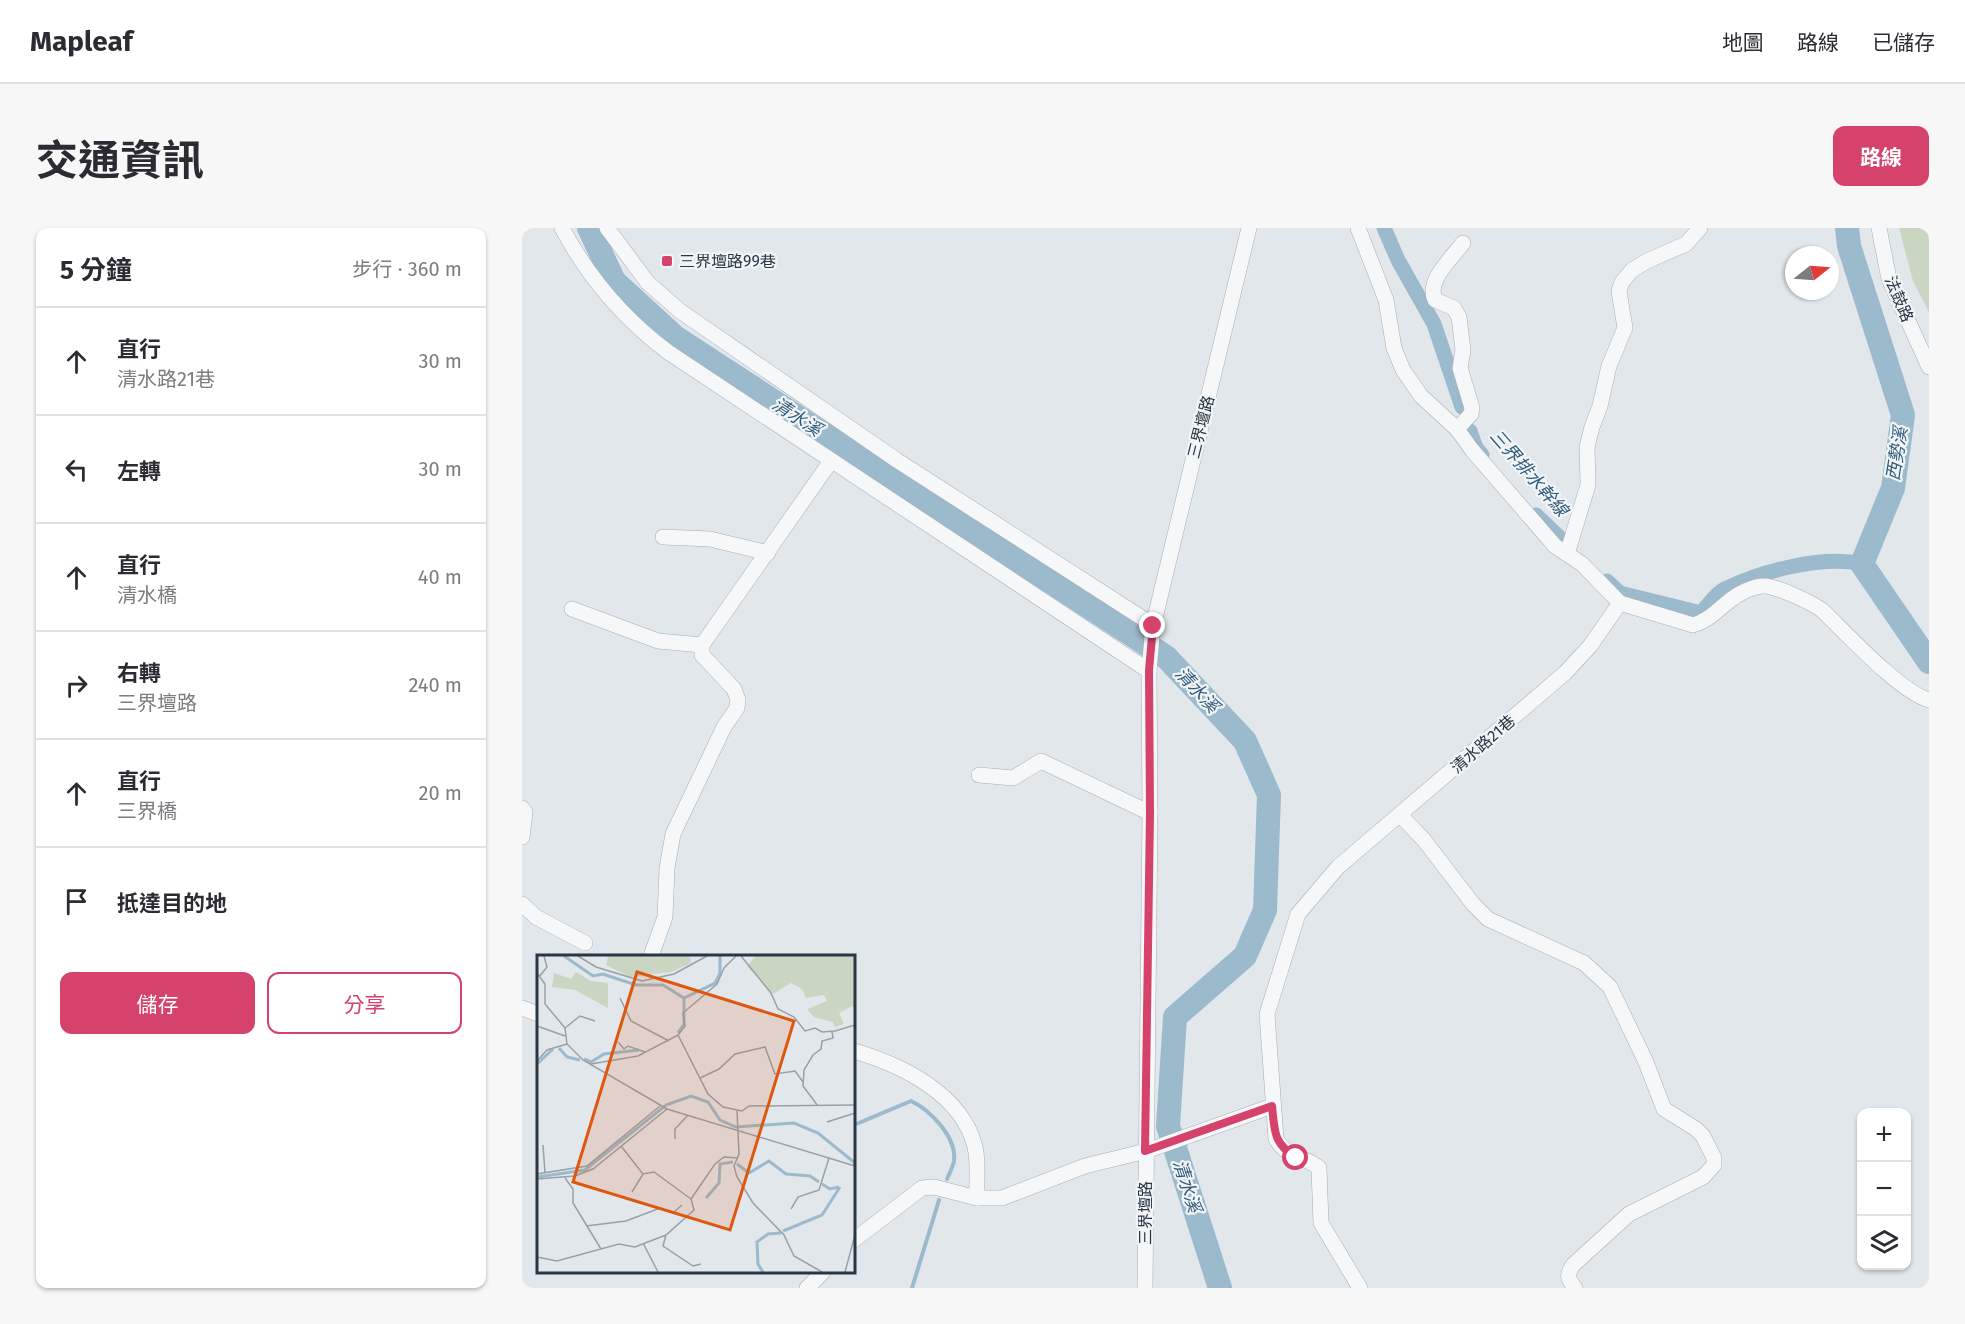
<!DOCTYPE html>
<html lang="zh-TW">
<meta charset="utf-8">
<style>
:root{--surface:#fff;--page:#f7f7f7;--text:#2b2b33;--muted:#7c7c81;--line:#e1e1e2;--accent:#d5426c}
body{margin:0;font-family:"Fira Sans","Noto Sans TC",sans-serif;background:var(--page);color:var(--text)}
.controls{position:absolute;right:18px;bottom:18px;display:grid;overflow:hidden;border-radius:12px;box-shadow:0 2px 4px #0004}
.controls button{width:54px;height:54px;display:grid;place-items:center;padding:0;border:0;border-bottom:2px solid var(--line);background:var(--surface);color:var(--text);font:30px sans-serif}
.compass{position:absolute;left:1263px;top:18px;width:54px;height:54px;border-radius:50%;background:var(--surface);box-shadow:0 2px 4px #0004;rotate:73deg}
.stop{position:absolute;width:18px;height:18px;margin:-14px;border:4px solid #d5426c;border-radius:50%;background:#fff}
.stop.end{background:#d5426c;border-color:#fff;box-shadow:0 2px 6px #0008}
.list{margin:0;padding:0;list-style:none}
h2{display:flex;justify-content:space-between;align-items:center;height:78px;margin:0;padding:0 24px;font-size:26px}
h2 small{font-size:20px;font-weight:400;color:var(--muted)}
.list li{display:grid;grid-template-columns:39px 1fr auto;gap:18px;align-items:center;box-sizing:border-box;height:108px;padding:0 24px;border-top:2px solid var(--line)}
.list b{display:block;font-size:22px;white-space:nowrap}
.list p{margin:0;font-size:20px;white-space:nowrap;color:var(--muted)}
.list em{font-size:20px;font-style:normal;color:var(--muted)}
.actions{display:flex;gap:12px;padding:18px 24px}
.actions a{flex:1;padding:14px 0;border:2px solid var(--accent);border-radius:12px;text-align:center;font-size:21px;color:var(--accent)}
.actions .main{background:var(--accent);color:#fff}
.icon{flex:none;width:33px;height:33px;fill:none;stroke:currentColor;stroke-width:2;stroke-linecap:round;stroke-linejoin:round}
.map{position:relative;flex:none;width:1407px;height:1060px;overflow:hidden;border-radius:12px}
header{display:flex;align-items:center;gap:36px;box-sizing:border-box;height:84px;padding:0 30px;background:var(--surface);border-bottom:2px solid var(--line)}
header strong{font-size:28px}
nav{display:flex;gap:33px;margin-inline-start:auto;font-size:21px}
.intro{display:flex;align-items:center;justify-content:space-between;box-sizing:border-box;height:144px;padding:0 36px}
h1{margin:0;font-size:42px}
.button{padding:15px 27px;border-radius:12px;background:var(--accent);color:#fff;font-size:21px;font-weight:700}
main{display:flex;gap:36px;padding:0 36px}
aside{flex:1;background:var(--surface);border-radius:12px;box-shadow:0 2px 4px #0004}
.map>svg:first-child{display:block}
.green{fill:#cad5c2}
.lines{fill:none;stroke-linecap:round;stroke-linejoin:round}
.stream{stroke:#9bbacc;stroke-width:4}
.canal{stroke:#9bbacc;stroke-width:15}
.river{stroke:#9bbacc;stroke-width:24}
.minor-casing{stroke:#a7aeb6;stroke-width:16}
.minor{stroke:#f5f7f9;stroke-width:15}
.route{stroke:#d5426c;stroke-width:8}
.poi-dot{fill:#d5426c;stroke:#f2f5f8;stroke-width:2}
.labels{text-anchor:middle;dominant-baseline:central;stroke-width:4.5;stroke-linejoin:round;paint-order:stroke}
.poi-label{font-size:16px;fill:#293644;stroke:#f2f5f8;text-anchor:start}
.street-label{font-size:16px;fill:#293644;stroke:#f2f5f8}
.water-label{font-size:18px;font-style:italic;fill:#315c7a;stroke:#f2f5f8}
.inset-river{fill:none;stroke:#9bbacc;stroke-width:3}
.inset-road{fill:none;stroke:#98a0a8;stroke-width:1.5}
.view{fill:#de570f;fill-opacity:0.15;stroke:#de570f;stroke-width:3}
.inset-edge{fill:none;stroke:#293644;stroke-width:3}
</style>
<header>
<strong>Mapleaf</strong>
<nav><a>地圖</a><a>路線</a><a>已儲存</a></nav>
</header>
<div class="intro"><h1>交通資訊</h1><a class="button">路線</a></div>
<main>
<aside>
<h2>5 分鐘<small>步行 · 360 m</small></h2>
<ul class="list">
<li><svg class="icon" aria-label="ahead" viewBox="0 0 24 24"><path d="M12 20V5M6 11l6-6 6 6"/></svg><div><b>直行</b><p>清水路21巷</p></div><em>30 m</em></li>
<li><svg class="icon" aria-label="left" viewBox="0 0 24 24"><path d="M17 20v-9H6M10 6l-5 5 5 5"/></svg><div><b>左轉</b></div><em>30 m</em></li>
<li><svg class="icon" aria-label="ahead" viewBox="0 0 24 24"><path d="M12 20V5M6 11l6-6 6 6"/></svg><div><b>直行</b><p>清水橋</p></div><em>40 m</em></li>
<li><svg class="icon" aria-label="right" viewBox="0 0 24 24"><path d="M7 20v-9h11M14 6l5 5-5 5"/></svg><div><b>右轉</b><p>三界壇路</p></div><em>240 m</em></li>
<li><svg class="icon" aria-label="ahead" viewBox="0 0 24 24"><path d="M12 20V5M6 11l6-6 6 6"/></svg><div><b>直行</b><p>三界橋</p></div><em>20 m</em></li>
<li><svg class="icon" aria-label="arrive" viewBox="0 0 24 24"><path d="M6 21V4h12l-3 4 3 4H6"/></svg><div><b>抵達目的地</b></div></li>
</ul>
<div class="actions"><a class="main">儲存</a><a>分享</a></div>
</aside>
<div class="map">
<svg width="1407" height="1060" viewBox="0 0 1407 1060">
<rect width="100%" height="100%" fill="#e2e7eb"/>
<path class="green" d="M1377 0H1407V84L1391 53Z"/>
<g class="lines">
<g class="stream">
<path d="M332 897 389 873C408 882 435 909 432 933 431 939 427 946 425 951"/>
<path d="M390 1060 417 972"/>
</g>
<g class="canal">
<path d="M862 0 876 32 912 96 940 179"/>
<path d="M948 203 954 220 960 227"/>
<path d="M1014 287 1039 311"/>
<path d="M1085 353 1098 365 1179 385C1186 377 1195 364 1205 360 1240 343 1301 327 1340 336"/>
</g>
<g class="river">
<path d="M67 0 92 53 153 109 644 429 723 513 747 567 743 682 723 728 653 789 646 898 698 1060"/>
<path d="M1325 0 1327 18 1381 187 1371 260 1340 336 1407 434"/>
</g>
<defs>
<g id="minor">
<path d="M40 0C66 49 102 91 146 124L627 443"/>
<path d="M85 0 126 55 158 83 376 233 631 397"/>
<path d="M836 0 864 72 872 120 881 142 899 168 935 201 950 222 1033 318 1060 336 1098 375 1068 418 1043 445 816 639 776 686 745 786 754 911C768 933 783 927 797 940L799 995 838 1060"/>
<path d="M1357 0 1367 51 1407 139"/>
<path d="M935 201 949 186 950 180 938 140 941 122 937 89 932 80 913 72C904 53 929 31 941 15"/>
<path d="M141 309 188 311 246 325"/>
<path d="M1045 326 1066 257 1065 219 1070 199 1078 178 1087 138 1103 100 1097 63 1100 54 1110 42 1125 33 1164 16 1178 0"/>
<path d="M1098 375 1171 397C1186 393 1194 383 1206 374 1215 366 1232 357 1244 358 1259 360 1288 374 1300 382 1324 405 1378 464 1407 472"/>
<path d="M50 381 136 413 180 417"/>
<path d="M457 547 491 550 519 533 628 585"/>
<path d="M0 580 3 584 0 609"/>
<path d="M879 588 902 612 951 676 966 691 1062 735 1088 759 1123 832 1142 881 1174 901 1181 908 1192 930V937L1181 949 1107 986 1051 1037C1044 1047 1046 1051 1053 1060"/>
<path d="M0 676 14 689 63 715"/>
<path d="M129 728 143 689 145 640 151 606 202 499 215 480 216 472 212 461 180 427V417L309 233"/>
<path d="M0 780 16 786"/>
<path d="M332 823C380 837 440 866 453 919 457 935 454 954 455 970"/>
<path d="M332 1012 400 960 412 959 455 970H480L563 938 624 923 750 878"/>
<path d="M285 1060 301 1044"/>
<path d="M623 1060 628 585 627 443 631 398 727 0"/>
</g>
</defs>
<use href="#minor" class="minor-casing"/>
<use href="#minor" class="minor"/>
</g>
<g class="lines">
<path class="route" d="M631 398 627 442 628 585 623 923 750 878C753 905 751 914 774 930"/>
</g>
<rect class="poi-dot" x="139" y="27" width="12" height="12" rx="3"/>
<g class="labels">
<g class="poi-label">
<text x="157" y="33">三界壇路99巷</text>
</g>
<g class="street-label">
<text transform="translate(1377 71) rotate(67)">法鼓路</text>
<text transform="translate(679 199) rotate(-76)">三界壇路</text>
<text transform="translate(961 516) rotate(-41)">清水路21巷</text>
<text transform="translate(623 985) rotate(-90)">三界壇路</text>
</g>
<g class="water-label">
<text transform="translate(275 189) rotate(33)">清水溪</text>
<text transform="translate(1375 226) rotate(-81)">西勢溪</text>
<text transform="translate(1007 245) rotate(49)">三界排水幹線</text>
<text transform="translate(675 462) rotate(47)">清水溪</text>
<text transform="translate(665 958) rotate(72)">清水溪</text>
</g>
</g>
<g transform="translate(15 727)">
<rect width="318" height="318" fill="#e2e7eb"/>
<path d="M71 1H153L154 8 134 17 93 22 69 10ZM219 1H318V54L315 51 302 58 307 69 298 72 296 67 277 62 270 54 290 46 287 40 269 43 265 34 254 28 236 39 210 11ZM39 17 54 26 71 28V53L38 35 15 32 17 18 34 24Z" fill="#cad5c2"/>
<path class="inset-river" d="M27 1 56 21 66 19 99 30H126L147 43 178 28 183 18V1M141 78 147 69V43M22 93 30 102 43 105M47 104 54 107 67 99 102 95M0 109 16 94M200 209 212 218 232 206 249 219 273 221 282 227M0 222 48 215 129 150 154 141 171 147 183 165 199 172 257 168 281 178 318 208M285 229 293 234 302 232M169 243 182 228 183 209 196 207M246 276 285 260 303 232M226 317 221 309 220 287 231 279 244 278"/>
<path class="inset-road" d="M41 1 59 12 105 26 137 19 170 1M204 1 234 38 241 54 257 62 268 76 278 73 285 77 298 76 318 70M0 18 8 29V49L28 73 30 89 46 105 130 154 318 211M2 22 10 12 7 1M83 43 94 66 132 86M0 71 28 81M28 73 43 61 58 66M141 80 148 71 146 58 180 29 187 13 199 1M81 87 87 94 91 91 108 97M0 106 10 95 30 89M54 109 101 101 141 80 171 139 186 152 205 156 212 151 318 150M163 123 182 114 198 99 228 92 238 119 258 116 266 127M281 151 266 131 267 115 276 100 284 94 285 86 296 83 295 76M200 155 202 199 197 211 200 222 216 248 247 280 257 301 285 317M290 167 318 158M138 184V174L151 160M6 190 8 218M84 191 106 219 117 217 154 244M0 219 50 211 123 151M28 223 36 234V248L64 294M0 224 38 221 56 214 130 154M95 237 106 219M254 254 261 242 282 235 292 203M49 271 89 266 123 253 136 258 145 250M129 280 126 291 156 311 164 309M106 288 121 317M0 302 20 306 82 289 98 292 129 280 157 255 154 244 178 209 187 202 201 203M308 317 318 280"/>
<path class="view" d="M100 17 257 66 193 275 36 227Z"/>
<rect width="318" height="318" class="inset-edge"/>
</g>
</svg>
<div class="controls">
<button>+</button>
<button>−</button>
<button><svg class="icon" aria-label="layers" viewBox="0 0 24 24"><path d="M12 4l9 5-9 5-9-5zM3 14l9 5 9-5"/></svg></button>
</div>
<svg class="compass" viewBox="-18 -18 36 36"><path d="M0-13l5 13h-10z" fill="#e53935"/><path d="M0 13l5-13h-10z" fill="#7c7c81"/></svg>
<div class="stop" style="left:774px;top:930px"></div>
<div class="stop end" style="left:631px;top:398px"></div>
</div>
</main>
